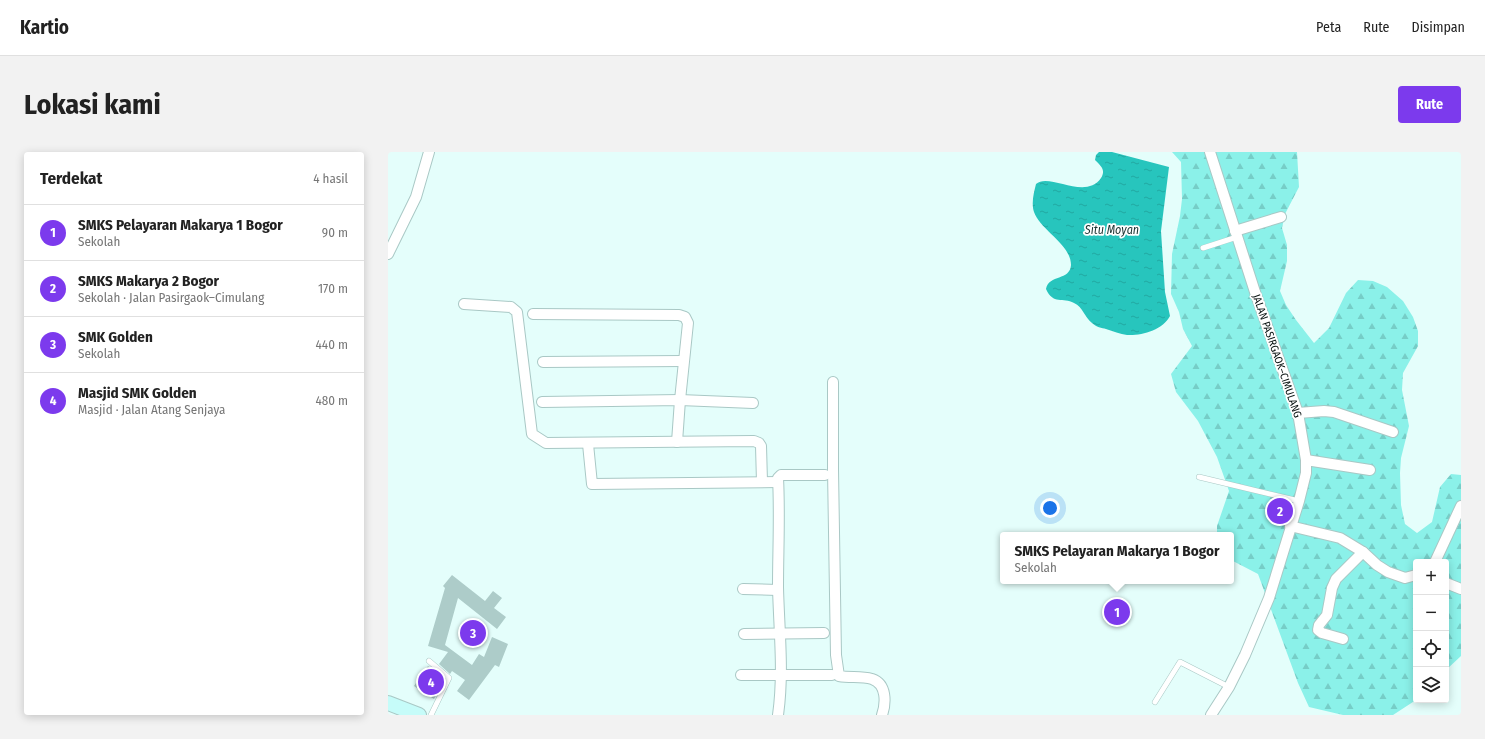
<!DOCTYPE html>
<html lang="id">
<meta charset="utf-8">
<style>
:root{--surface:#fff;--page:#f2f2f2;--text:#222;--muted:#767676;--line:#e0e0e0;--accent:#7c3aed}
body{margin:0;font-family:"Fira Sans Condensed",sans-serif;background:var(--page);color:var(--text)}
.controls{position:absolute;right:12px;bottom:12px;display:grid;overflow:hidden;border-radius:4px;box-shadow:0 2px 10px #0003}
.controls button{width:36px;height:36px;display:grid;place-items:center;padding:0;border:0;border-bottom:1px solid var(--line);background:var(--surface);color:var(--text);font:20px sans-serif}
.you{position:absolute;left:662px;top:356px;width:14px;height:14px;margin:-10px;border:3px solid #fff;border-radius:50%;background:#1a73e8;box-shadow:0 0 0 6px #1a73e833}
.badge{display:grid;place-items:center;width:26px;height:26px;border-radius:50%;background:var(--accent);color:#fff;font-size:13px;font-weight:700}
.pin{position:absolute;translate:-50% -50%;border:2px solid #fff;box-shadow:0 1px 4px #0006}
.popup{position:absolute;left:612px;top:380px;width:234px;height:52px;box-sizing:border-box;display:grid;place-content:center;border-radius:4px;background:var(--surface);filter:drop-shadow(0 1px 3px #0005);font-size:13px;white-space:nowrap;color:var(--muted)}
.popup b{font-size:15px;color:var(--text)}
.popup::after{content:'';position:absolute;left:50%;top:100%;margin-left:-8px;border:8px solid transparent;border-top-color:var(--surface)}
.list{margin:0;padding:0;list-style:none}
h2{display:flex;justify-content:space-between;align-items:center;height:52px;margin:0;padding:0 16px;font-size:17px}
h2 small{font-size:13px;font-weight:400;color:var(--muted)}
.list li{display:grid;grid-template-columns:26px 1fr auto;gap:12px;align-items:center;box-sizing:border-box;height:56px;padding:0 16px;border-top:1px solid var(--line)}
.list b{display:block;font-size:15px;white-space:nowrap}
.list p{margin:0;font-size:13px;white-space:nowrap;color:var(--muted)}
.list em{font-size:13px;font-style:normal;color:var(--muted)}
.icon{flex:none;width:22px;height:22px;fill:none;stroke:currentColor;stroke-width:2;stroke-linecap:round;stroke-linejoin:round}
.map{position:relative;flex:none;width:1073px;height:563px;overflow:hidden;border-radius:4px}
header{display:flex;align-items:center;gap:24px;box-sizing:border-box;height:56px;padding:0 20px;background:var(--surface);border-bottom:1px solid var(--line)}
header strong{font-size:19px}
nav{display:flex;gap:22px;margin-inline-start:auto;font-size:14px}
.intro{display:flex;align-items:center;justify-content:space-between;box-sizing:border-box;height:96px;padding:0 24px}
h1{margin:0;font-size:28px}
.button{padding:10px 18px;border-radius:4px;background:var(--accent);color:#fff;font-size:14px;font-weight:700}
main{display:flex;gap:24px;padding:0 24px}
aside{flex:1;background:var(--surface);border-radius:4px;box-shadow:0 2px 10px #0003}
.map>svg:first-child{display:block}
.forest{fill:url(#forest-firs)}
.water{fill:url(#water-ripples)}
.building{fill:#adccc9}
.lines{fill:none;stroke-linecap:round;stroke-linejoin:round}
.lane-casing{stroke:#a9c8c5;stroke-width:6}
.street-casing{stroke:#a9c8c5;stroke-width:12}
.secondary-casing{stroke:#a9c8c5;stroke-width:16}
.lane{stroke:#fff;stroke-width:5}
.street{stroke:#fff;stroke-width:10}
.secondary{stroke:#c6fcf9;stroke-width:14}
.labels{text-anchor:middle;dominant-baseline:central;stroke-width:3.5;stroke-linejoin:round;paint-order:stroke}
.street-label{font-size:11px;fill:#050f0e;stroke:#fff}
.water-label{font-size:12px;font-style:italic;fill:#1a3331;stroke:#fff}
</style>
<header>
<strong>Kartio</strong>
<nav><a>Peta</a><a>Rute</a><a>Disimpan</a></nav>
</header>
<div class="intro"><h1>Lokasi kami</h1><a class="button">Rute</a></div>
<main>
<aside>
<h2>Terdekat<small>4 hasil</small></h2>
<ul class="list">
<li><span class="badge">1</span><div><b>SMKS Pelayaran Makarya 1 Bogor</b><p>Sekolah</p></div><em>90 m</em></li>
<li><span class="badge">2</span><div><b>SMKS Makarya 2 Bogor</b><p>Sekolah · Jalan Pasirgaok–Cimulang</p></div><em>170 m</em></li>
<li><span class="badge">3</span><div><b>SMK Golden</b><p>Sekolah</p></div><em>440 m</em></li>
<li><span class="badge">4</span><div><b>Masjid SMK Golden</b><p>Masjid · Jalan Atang Senjaya</p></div><em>480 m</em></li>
</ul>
</aside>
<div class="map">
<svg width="1073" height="563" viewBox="0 0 1073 563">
<defs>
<pattern id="forest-firs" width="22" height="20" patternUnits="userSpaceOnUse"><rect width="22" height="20" fill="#8bf1e9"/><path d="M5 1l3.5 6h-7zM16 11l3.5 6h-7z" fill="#76cdc7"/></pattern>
<pattern id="water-ripples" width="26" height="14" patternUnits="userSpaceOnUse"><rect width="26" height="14" fill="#27c5bd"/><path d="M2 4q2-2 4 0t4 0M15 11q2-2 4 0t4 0" fill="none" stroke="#21a8a1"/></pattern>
</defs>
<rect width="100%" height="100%" fill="#e4fefb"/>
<path class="forest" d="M784 0H909L911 35 897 62 894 76 899 93V109L892 139 898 153 908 168 926 191 941 176 958 141 970 128 985 129 999 135 1015 149 1025 165 1030 179V194L1015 221 1014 238 1021 274 1013 306 1012 321 1013 353 1017 372 1029 381 1044 370 1052 335 1063 322 1073 323V504L1058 518V410H1028V548L1005 563H955L921 555 910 531 870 422 843 408V383H829V374L841 339 829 305 810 269 788 240 783 222 804 194 795 177 791 160 783 142 784 102 792 64 794 47 793 10Z"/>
<path class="water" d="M711 0H724L781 15 773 79 777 140 782 164C775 178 753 184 739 183 732 182 725 179 718 177 714 176 708 175 704 171 697 166 695 155 686 151 675 145 665 153 658 137 661 122 682 129 683 113 683 92 652 78 646 60 643 51 646 40 648 32 661 20 697 49 713 26 718 18 713 14 707 8L708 3Z"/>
<g class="building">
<path d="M64 423 97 449 105 439 114 446 106 456 118 465 109 477 70 446 57 493 84 513 91 502 96 505 104 485 120 492 111 515 107 513 81 548 69 539 77 528 64 519 62 522 51 512 60 500 40 494 57 436 55 434Z"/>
<path d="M40 514 56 527 46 547 26 534Z"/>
</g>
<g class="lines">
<defs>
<g id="lane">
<path d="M815 96 849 85"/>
<path d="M811 325 911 349"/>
<path d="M41 509 61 526 43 563"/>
<path d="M767 550 792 510 841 535"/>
</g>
<g id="street">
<path d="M822 0 867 140 910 261 918 308V321L911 349 881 446 857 503 841 535 823 563"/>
<path d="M847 79 893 65"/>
<path d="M0 102 28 45 41 0"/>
<path d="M76 152 123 155 129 160 144 282 158 291 366 289 371 291 373 294 374 330"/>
<path d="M145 162 291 163 297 165 300 171 292 248 289 290"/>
<path d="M155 210 295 209"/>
<path d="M445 230V318L448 503 451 524C462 526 473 524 484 527 499 532 498 551 494 563"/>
<path d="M154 250 292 248 365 251"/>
<path d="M910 261 936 259 946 260 1005 280"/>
<path d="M200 292 204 332 390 330"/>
<path d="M918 308 982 318"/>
<path d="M902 374 952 386 975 400 989 413 1000 420 1017 426 1028 423"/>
<path d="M1047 410 1073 354"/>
<path d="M1058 431 1073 437"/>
<path d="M355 437 390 438"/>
<path d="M356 482 436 481"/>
<path d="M955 487 934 481 930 478 931 473 939 463 944 436 948 427 975 400"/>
<path d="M353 523H444"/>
<path d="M390 563C396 521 391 478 390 435 390 399 392 362 390 326L393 323H437"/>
</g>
<path id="secondary" d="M0 551 31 563"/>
</defs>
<use href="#lane" class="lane-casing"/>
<use href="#street" class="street-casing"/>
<use href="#secondary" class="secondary-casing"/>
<use href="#lane" class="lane"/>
<use href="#street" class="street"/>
<use href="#secondary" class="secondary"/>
</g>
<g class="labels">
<g class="street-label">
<text transform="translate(889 204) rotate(71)">JALAN PASIRGAOK–CIMULANG</text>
</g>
<g class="water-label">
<text x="724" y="78">Situ Moyan</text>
</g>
</g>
</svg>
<div class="controls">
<button>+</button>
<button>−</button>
<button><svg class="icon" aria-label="locate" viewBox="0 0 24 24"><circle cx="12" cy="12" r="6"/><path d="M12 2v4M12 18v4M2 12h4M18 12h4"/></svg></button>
<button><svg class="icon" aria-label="layers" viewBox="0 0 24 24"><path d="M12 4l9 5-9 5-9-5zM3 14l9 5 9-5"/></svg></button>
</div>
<div class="you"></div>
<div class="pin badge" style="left:729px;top:460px">1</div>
<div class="popup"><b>SMKS Pelayaran Makarya 1 Bogor</b>Sekolah</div>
<div class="pin badge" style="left:892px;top:359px">2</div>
<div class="pin badge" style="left:85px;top:481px">3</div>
<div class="pin badge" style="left:43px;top:530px">4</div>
</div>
</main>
